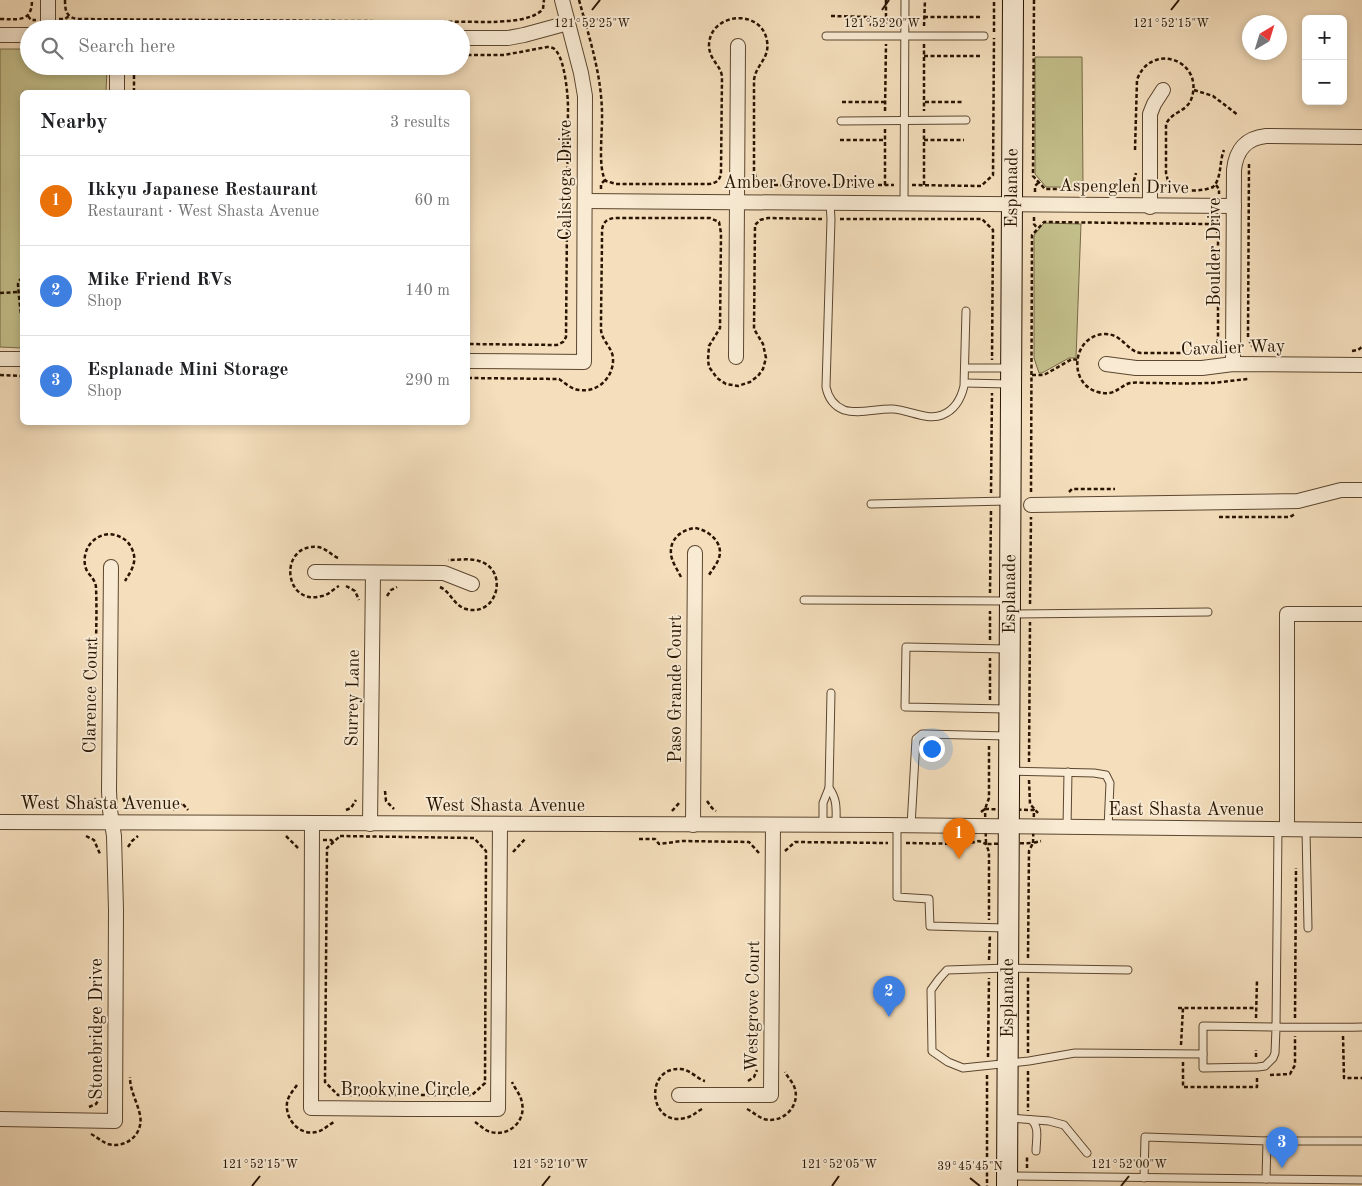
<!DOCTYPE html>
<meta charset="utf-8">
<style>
:root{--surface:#fff;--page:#f2f2f2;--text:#202124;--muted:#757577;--line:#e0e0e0;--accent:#8f2418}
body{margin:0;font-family:"Old Standard TT",serif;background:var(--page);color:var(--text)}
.controls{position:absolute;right:15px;top:15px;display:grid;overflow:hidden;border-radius:8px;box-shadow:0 2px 8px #0003}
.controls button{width:45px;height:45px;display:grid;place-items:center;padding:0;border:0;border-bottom:1px solid var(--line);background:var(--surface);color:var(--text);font:25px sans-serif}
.compass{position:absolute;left:1242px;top:15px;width:45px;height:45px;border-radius:50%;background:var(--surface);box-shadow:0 2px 8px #0003;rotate:38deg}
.you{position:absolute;left:931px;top:748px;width:18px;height:18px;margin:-12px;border:4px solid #fff;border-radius:50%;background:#1a73e8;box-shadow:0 0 0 8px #1a73e833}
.badge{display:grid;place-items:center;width:32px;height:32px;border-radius:50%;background:var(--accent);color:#fff;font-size:16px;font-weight:700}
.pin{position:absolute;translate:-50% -41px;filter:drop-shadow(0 1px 2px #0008)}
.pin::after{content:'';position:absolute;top:26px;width:18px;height:15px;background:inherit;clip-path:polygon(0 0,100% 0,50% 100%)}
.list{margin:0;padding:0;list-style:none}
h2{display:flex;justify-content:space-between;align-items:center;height:65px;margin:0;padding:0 20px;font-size:21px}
h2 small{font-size:16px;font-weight:400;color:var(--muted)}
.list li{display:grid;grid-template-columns:32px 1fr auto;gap:15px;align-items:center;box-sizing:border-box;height:90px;padding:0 20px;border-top:1px solid var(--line)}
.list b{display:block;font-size:19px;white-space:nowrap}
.list p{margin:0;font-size:16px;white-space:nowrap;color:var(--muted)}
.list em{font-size:16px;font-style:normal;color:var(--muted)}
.icon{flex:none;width:28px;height:28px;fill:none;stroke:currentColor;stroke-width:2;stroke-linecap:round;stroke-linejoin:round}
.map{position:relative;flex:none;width:1362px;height:1186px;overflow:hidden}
.search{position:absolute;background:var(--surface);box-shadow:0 2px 8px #0003;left:20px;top:20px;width:450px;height:55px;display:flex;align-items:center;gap:12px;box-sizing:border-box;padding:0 18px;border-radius:28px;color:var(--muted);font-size:19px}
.panel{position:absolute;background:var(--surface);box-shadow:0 2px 8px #0003;left:20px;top:90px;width:450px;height:335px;border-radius:8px}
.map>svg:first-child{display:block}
.green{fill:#c3bf8b;stroke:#766a46}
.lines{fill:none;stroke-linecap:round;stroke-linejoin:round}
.service-casing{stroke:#5b462f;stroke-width:9}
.minor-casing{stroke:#5b462f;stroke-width:16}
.secondary-casing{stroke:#281400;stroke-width:22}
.path{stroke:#281400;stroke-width:2.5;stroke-dasharray:4 2.5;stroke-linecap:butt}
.service{stroke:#f8ead3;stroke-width:7}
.minor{stroke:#f8ead3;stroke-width:14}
.secondary{stroke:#f8ead3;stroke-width:20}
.ticks{fill:none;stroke:#281400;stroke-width:2}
.labels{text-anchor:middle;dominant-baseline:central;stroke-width:4;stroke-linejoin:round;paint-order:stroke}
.street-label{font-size:18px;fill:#281400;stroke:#f8ead3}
.ticks-label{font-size:12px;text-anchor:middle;fill:#281400;stroke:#f8ead3;stroke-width:4;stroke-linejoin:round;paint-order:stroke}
</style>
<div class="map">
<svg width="1362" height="1186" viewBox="0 0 1362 1186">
<rect width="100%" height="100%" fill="#f4debc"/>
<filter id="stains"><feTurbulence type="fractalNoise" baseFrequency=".004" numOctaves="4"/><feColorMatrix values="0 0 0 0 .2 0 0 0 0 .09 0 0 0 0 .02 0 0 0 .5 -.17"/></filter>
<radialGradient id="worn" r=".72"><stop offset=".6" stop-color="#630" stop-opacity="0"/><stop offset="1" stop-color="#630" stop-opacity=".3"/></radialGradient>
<g class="green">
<path d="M0 49H29V66H106L107 68 106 92H22V348L0 347Z"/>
<path d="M1035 57H1082L1083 187H1046L1035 174Z"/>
<path d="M1044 223 1081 224 1076 358H1069L1042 373H1039L1034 358V235Z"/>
</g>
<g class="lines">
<defs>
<g id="service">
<path d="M826 36H984"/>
<path d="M841 121 966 120"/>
<path d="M904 202 905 0"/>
<path d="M830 203 831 219 826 387C828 397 834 406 844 410 859 415 878 408 893 409 909 410 928 421 942 415 955 410 961 399 964 386L966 311"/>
<path d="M965 368H1009"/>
<path d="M965 383 1009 384"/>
<path d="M871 504 1008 501"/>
<path d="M804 600 1009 601"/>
<path d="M1011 614 1208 612"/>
<path d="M1007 649 906 647 905 707 1007 709"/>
<path d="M1010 771 1094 773 1106 775 1110 783 1108 828"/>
<path d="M829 788 831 693"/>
<path d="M823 825V803L829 788C838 800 836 811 836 825"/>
<path d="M897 826V897L929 899 930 926 1006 928"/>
<path d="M911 826 916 739 922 734H925L1007 736"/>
<path d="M1067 828 1068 772"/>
<path d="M1278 829 1276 1028 1275 1053 1273 1058 1265 1066 1258 1067 1203 1068V1026C1256 1027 1309 1028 1362 1027"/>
<path d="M1306 830 1308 928"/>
<path d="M1128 970 1008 968 947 970 939 979 931 990 932 1051 948 1062 963 1068 1029 1061 1075 1053 1203 1054"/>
<path d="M1008 1118 1049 1121 1064 1125 1087 1153"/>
<path d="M1031 1120C1040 1126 1036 1141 1036 1151"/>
<path d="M1267 1141H1362"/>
<path d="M1007 1176 1362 1180"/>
<path d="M1144 1178 1145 1137 1267 1141 1266 1179"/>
</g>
<g id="minor">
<path d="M48 29V0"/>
<path d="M0 35H29"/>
<path d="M461 38H508L524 35 568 23"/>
<path d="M117 66V92"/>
<path d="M585 201 1234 206"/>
<path d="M1150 207V114L1154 104 1163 90"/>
<path d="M736 357 738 46"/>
<path d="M0 359H22"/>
<path d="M468 361 584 362 585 96 581 73 562 0"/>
<path d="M1106 364 1136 368H1202L1233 364 1362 365"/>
<path d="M1233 364 1234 170C1236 150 1246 138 1266 136L1362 137"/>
<path d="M1031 505 1298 501 1341 490H1362"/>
<path d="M315 572 444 573 472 584"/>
<path d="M0 822 887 825 1362 830"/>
<path d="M312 823 311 1108 407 1109H498L500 824"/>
<path d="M370 824 373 573"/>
<path d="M693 825 695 553"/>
<path d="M1287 829V614H1362"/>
<path d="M679 1095H771L773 825"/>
<path d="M0 1119 115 1121 116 910 114 836 110 810 109 791 111 567"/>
</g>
<g id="secondary">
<path id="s1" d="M1007 1186 1013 0"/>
</g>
</defs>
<use href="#service" class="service-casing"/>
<use href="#minor" class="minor-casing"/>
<use href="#secondary" class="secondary-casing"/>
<g class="path">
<path d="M65 0C65 10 66 17 77 19L492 22C507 21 532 21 543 9L544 0"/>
<path d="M579 0C590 40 603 79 602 121 602 135 598 171 606 181L616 184H707C716 184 721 180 721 171L722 76C720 64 709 60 709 45 710 12 762 8 767 41 770 59 756 64 754 80V171L757 181 764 185H894"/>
<path d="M886 0V26"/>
<path d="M1034 0 1033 176 1045 189H1124L1133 184 1136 173"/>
<path d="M28 16 31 20H36"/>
<path d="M831 16 870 17 871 26"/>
<path d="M924 17H981"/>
<path d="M0 19C18 19 32 23 32 0"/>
<path d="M59 19H65L69 16"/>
<path d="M924 26 925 0"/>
<path d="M994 32V0"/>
<path d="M924 44V111"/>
<path d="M461 55H504L547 47C551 47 555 48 557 52 565 63 568 95 568 108L566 337 563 342 557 345 468 344"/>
<path d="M924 56H981"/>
<path d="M1194 90 1213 96 1238 115"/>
<path d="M134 92V66"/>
<path d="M842 102H885"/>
<path d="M925 102H963"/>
<path d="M885 111 886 44"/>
<path d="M840 140H885"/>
<path d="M924 140H964"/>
<path d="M1135 150 1137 80C1150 42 1203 59 1192 97 1188 112 1172 111 1166 124V173L1169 185C1178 192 1202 192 1213 187 1222 178 1219 162 1224 150"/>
<path d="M1249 164 1248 338 1252 346 1259 350"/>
<path d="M885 185V129"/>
<path d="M912 185 981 186 993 175 994 38"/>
<path d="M924 185V129"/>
<path d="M1216 185 1219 189V194"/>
<path d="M601 189V184L605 180"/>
<path d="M1035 192V186L1039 182"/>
<path d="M1034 217V224L1037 228"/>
<path d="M840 219H982L993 230 992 360"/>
<path d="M1215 227 1218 223V217"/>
<path d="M22 278C20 280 19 280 18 284 18 288 21 317 22 320"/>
<path d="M0 293 18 292"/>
<path d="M1352 351 1358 350 1362 347"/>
<path d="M0 375 22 376"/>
<path d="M1032 375H1044L1072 359 1078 360"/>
<path d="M468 378 559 379C565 383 571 389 579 390 598 393 614 377 613 358 612 347 602 341 601 330 601 297 602 263 602 230 603 222 607 219 614 218H710L719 222 721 233 720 328 709 346 708 360 709 367 717 378 726 384 738 386 750 382 758 376 763 369 766 358 763 344 754 329 755 225 760 220 768 218 822 219"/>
<path d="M1031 492 1032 235 1044 222 1208 224 1215 227 1218 234V341L1214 349 1207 353H1141C1126 351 1123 334 1105 334 1072 335 1067 384 1098 392 1115 397 1119 386 1130 383 1136 382 1143 383 1149 383 1168 383 1187 384 1206 383 1220 383 1234 380 1248 379"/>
<path d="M1069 492 1072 489H1115"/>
<path d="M991 493 992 393"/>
<path d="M1219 517H1290L1295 514"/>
<path d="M338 558C331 555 326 548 318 547 278 543 283 607 322 596 329 595 333 589 339 586"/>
<path d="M681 577C678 571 674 565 672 559 667 542 679 530 695 528 708 530 724 542 719 558 717 564 712 570 709 575"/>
<path d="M346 586 355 591 359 600"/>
<path d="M440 587C451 592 453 605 466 609 497 618 510 570 479 561 470 558 458 560 448 560"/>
<path d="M990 593 991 511"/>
<path d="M387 596 391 590 397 587"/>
<path d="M1030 604 1031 517"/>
<path d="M990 640V611"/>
<path d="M96 653C96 631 97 609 96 588 96 581 91 577 87 571 82 561 85 547 94 540 100 535 108 533 115 535 123 537 129 542 132 549 138 562 131 571 125 581"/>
<path d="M990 700V658"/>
<path d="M1029 762 1030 622"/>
<path d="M1029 780 1030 804 1038 813"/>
<path d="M385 791 386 801 394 809"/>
<path d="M123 798 126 804 132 809"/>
<path d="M707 801 712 808 716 811"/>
<path d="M86 808 93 804 96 798"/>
<path d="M985 809 1034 810 1033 843 986 844Z"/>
<path d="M173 810 182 803 188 810"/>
<path d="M346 810 351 808 356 800"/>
<path d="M672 811 680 802"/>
<path d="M981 812 985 809 989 798V746"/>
<path d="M86 836 94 840 100 854"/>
<path d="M286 836 298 848"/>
<path d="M340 836 474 838 486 851 485 1083 472 1095H338L325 1082 327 848Z"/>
<path d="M639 839H655L659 844 682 841 749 842 759 853"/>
<path d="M323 840H331L333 842"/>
<path d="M906 843 965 844 979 841 986 844 989 852V920"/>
<path d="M128 847 132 841 138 836"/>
<path d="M785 851 795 842 888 843"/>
<path d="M513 852 526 838"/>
<path d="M1028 958 1029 851 1033 843 1041 841"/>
<path d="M989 960 990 935"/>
<path d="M1178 1008H1256"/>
<path d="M1256 1018 1257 980"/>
<path d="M1295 1018 1296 868"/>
<path d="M1343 1036 1344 1078H1362"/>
<path d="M1181 1045 1183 1008"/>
<path d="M1028 1053V976"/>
<path d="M988 1057 989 978"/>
<path d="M1256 1057V1050"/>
<path d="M1183 1062V1087H1257V1076"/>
<path d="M1028 1071V1111"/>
<path d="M987 1075V1186"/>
<path d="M1270 1075 1290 1074 1295 1065V1036"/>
<path d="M748 1081 754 1077 757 1070"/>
<path d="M297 1085C293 1091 288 1096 287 1103 285 1120 300 1136 317 1132 324 1130 328 1125 334 1122"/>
<path d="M89 1107 96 1104 101 1096"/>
<path d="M702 1109C696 1112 692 1117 685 1118 648 1127 644 1066 681 1069 691 1070 697 1079 705 1081"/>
<path d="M747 1109C753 1112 758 1117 764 1119 782 1124 800 1107 795 1089 793 1082 788 1078 785 1072"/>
<path d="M475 1122C480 1125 485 1131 491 1132 509 1137 526 1121 522 1103 521 1095 515 1089 512 1082"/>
<path d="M91 1134C97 1137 102 1142 108 1144 126 1149 144 1134 140 1115 137 1101 130 1091 130 1077"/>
<path d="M1027 1168V1156"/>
</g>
<use href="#service" class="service"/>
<use href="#minor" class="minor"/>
<use href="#secondary" class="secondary"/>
</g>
<path class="ticks" d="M592 10 600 0M882 10 889 0M1171 10 1179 0M970 1178 980 1186M252 1186 260 1176M542 1186 550 1176M832 1186 839 1176M1121 1186 1129 1176"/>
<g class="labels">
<g class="street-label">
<text transform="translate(566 180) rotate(-90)">Calistoga Drive</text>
<text x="799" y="183">Amber Grove Drive</text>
<text transform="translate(1124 187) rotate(1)">Aspenglen Drive</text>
<text stroke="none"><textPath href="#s1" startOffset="998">Esplanade</textPath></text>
<text transform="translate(1215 252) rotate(-90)">Boulder Drive</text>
<text transform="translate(1233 348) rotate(-2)">Cavalier Way</text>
<text stroke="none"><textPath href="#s1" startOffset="592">Esplanade</textPath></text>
<text transform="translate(676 689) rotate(-90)">Paso Grande Court</text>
<text transform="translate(91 695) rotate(-89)">Clarence Court</text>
<text transform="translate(353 698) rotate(-89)">Surrey Lane</text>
<text x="100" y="804">West Shasta Avenue</text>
<text x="505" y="806">West Shasta Avenue</text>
<text x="1186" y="810">East Shasta Avenue</text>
<text stroke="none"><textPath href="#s1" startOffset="188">Esplanade</textPath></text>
<text transform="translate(753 1006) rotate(-89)">Westgrove Court</text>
<text transform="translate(97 1029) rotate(-90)">Stonebridge Drive</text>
<text x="405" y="1090">Brookvine Circle</text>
</g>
</g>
<g class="ticks-label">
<text x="592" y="27">121°52'25"W</text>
<text x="882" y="27">121°52'20"W</text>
<text x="1171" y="27">121°52'15"W</text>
<text x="260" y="1168">121°52'15"W</text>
<text x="550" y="1168">121°52'10"W</text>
<text x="839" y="1168">121°52'05"W</text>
<text x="1129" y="1168">121°52'00"W</text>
<text x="970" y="1170">39°45'45"N</text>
</g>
<rect width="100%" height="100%" filter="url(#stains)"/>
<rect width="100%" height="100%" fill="url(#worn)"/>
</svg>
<div class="controls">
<button>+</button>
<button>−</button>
</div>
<svg class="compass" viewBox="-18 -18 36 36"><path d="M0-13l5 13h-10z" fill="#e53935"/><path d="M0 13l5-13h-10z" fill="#757577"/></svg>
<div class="you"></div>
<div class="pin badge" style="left:959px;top:859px;background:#e8710a">1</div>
<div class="pin badge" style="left:889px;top:1017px;background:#3f7fe0">2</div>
<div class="pin badge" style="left:1282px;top:1168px;background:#3f7fe0">3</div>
<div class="search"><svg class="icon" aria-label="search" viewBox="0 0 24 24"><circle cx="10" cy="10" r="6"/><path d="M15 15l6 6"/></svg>Search here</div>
<section class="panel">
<h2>Nearby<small>3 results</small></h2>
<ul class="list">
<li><span class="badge" style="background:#e8710a">1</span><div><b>Ikkyu Japanese Restaurant</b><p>Restaurant · West Shasta Avenue</p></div><em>60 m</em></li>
<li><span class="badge" style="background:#3f7fe0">2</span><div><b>Mike Friend RVs</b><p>Shop</p></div><em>140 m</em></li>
<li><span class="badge" style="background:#3f7fe0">3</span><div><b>Esplanade Mini Storage</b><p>Shop</p></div><em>290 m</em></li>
</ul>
</section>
</div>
